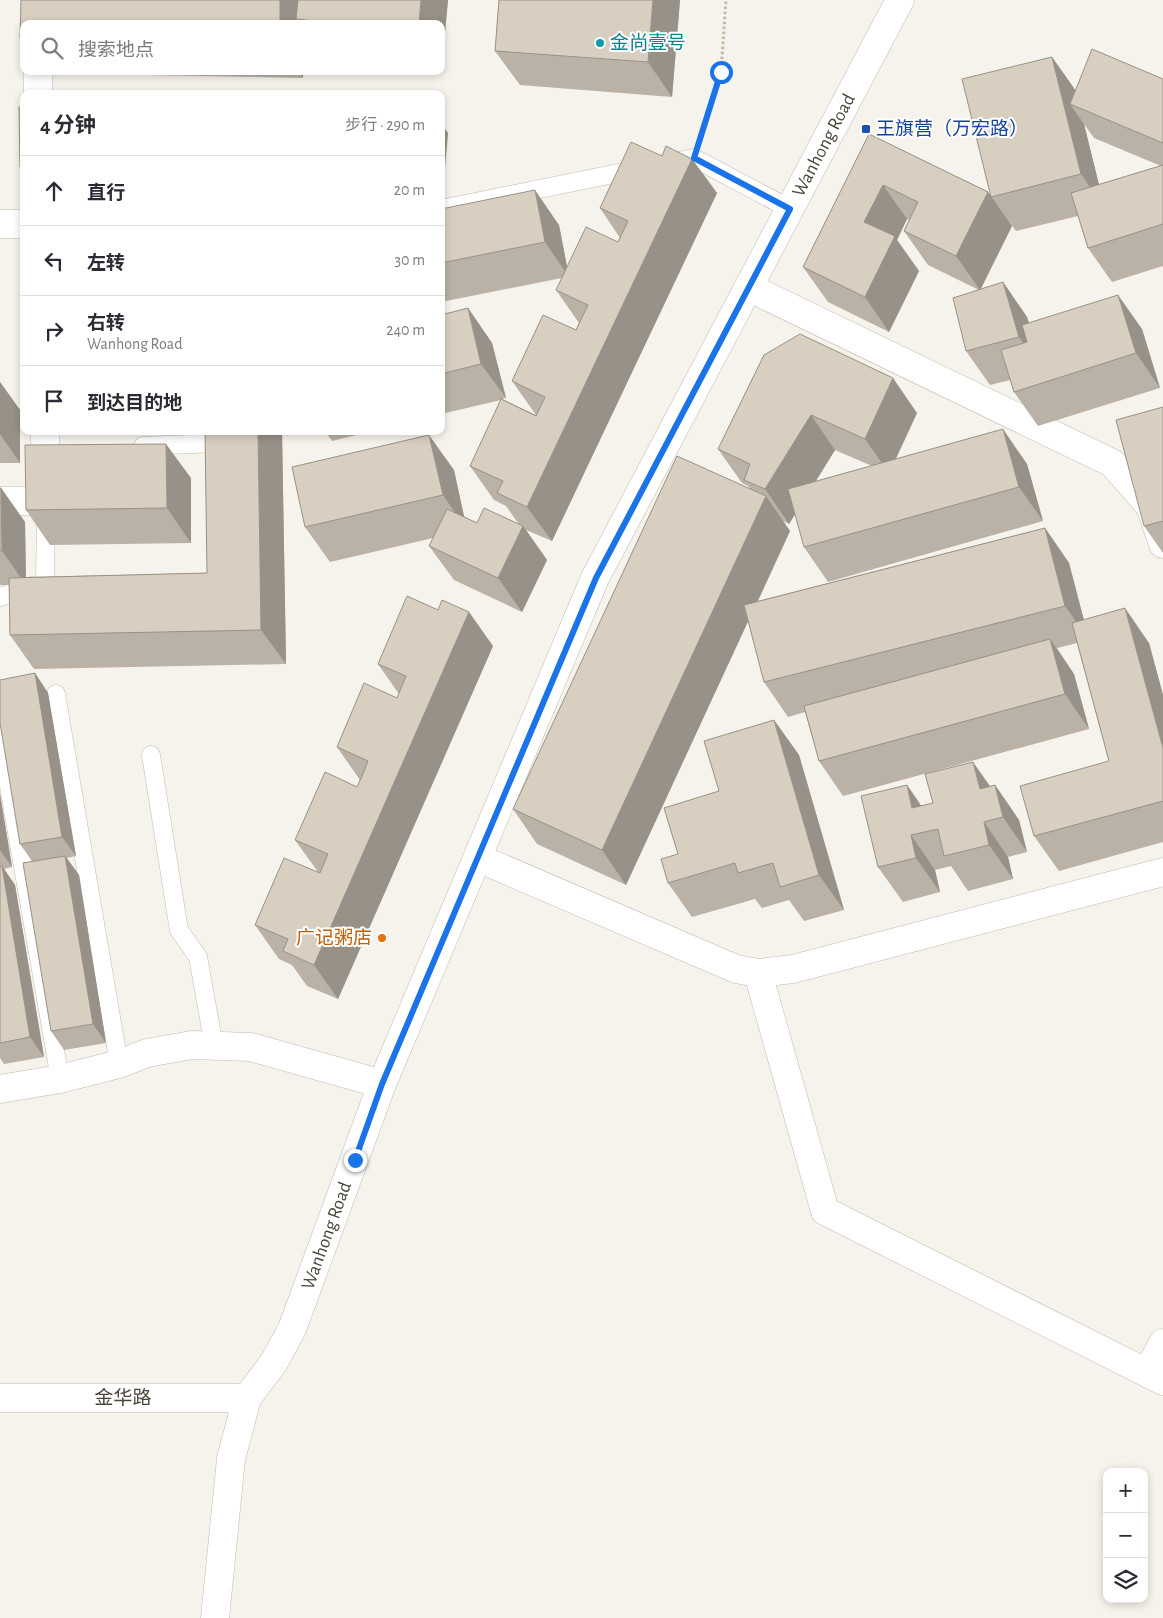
<!DOCTYPE html>
<html lang="zh">
<meta charset="utf-8">
<style>
:root{--surface:#fff;--page:#f2f2f3;--text:#2b2b33;--muted:#7c7c81;--line:#e1e1e2}
body{margin:0;font-family:"Alegreya Sans","Noto Sans SC",sans-serif;background:var(--page);color:var(--text)}
.controls{position:absolute;right:15px;bottom:15px;display:grid;overflow:hidden;border-radius:10px;box-shadow:0 2px 8px #0003}
.controls button{width:45px;height:45px;display:grid;place-items:center;padding:0;border:0;border-bottom:1px solid var(--line);background:var(--surface);color:var(--text);font:25px sans-serif}
.stop{position:absolute;width:15px;height:15px;margin:-11px;border:4px solid #1a73e8;border-radius:50%;background:#fff}
.stop.end{background:#1a73e8;border-color:#fff;box-shadow:0 1px 5px #0008}
.list{margin:0;padding:0;list-style:none}
h2{display:flex;justify-content:space-between;align-items:center;height:65px;margin:0;padding:0 20px;font-size:21px}
h2 small{font-size:16px;font-weight:400;color:var(--muted)}
.list li{display:grid;grid-template-columns:32px 1fr auto;gap:15px;align-items:center;box-sizing:border-box;height:70px;padding:0 20px;border-top:1px solid var(--line)}
.list b{display:block;font-size:19px;white-space:nowrap}
.list p{margin:0;font-size:16px;white-space:nowrap;color:var(--muted)}
.list em{font-size:16px;font-style:normal;color:var(--muted)}
.icon{flex:none;width:28px;height:28px;fill:none;stroke:currentColor;stroke-width:2;stroke-linecap:round;stroke-linejoin:round}
.map{position:relative;flex:none;width:1163px;height:1618px;overflow:hidden}
.search{position:absolute;background:var(--surface);box-shadow:0 2px 8px #0003;left:20px;top:20px;width:425px;height:55px;display:flex;align-items:center;gap:12px;box-sizing:border-box;padding:0 18px;border-radius:10px;color:var(--muted);font-size:19px}
.panel{position:absolute;background:var(--surface);box-shadow:0 2px 8px #0003;left:20px;top:90px;width:425px;height:345px;border-radius:10px}
.map>svg:first-child{display:block}
.lines{fill:none;stroke-linecap:round;stroke-linejoin:round}
.service-casing{stroke:#c2bbae;stroke-width:19}
.minor-casing{stroke:#c2bbae;stroke-width:29}
.tertiary-casing{stroke:#c2bbae;stroke-width:29}
.path{stroke:#c4b79f;stroke-width:3;stroke-dasharray:2.5 2.5;stroke-linecap:butt}
.service{stroke:#fff;stroke-width:18}
.minor{stroke:#fff;stroke-width:28}
.tertiary{stroke:#fff;stroke-width:28}
.wall{fill:#bab2a6;fill-rule:evenodd}
.shaded-wall{fill:#979187}
.building{fill:#d8cfc1;stroke:#979187}
.route{stroke:#1a73e8;stroke-width:6}
.culture-dot{fill:#0f9aa8;stroke:#fff;stroke-width:2}
.transit-dot{fill:#1a4fb4;stroke:#fff;stroke-width:2}
.food-dot{fill:#e8710a;stroke:#fff;stroke-width:2}
.labels{text-anchor:middle;dominant-baseline:central;stroke-width:4;stroke-linejoin:round;paint-order:stroke}
.culture-label{font-size:19px;fill:#0d838f;stroke:#fff;text-anchor:start}
.transit-label{font-size:19px;fill:#164399;stroke:#fff;text-anchor:start}
.street-label{font-size:19px;fill:#4b4439;stroke:#fff}
.food-label{font-size:19px;fill:#c56008;stroke:#fff;text-anchor:end}
</style>
<div class="map">
<svg width="1163" height="1618" viewBox="0 0 1163 1618">
<rect width="100%" height="100%" fill="#f6f3ec"/>
<g class="lines">
<defs>
<g id="service">
<path d="M668 163 694 158 790 209"/>
<path d="M441 209 638 169"/>
<path d="M143 446 217 443"/>
<path d="M45 582 46 514"/>
<path d="M0 597 31 586"/>
<path d="M56 694 119 1064"/>
<path d="M0 735 60 1079"/>
<path d="M151 755 179 930 198 957 214 1046"/>
</g>
<g id="minor">
<path d="M38 71V94"/>
<path d="M0 224H24"/>
<path d="M748 287 1112 463 1150 506 1163 544"/>
<path d="M0 501H46L45 431"/>
<path d="M478 858 736 969 758 973 793 969 1163 872"/>
<path d="M758 973 825 1211 1163 1381"/>
<path d="M0 1089 60 1079 119 1064 147 1053 192 1045 251 1047 382 1084"/>
<path d="M1147 1373 1163 1343"/>
</g>
<g id="tertiary">
<path d="M0 1398H247"/>
<path id="s1" d="M215 1618 231 1459 247 1398 274 1362 292 1329 382 1084 595 578 900 0"/>
</g>
</defs>
<use href="#service" class="service-casing"/>
<use href="#minor" class="minor-casing"/>
<use href="#tertiary" class="tertiary-casing"/>
<path class="path" d="M701 136 721 72 726 0"/>
<use href="#service" class="service"/>
<use href="#minor" class="minor"/>
<use href="#tertiary" class="tertiary"/>
</g>
<g class="wall">
<path d="M21 0H448L442 65H441V24H24V44L20 38Z"/>
<path d="M499 0H680L672 97 520 85 495 51Z"/>
<path d="M1052 57 1075 90 1163 79V266L1112 282 1088 248 1078 216 1016 231 991 197ZM1084 124 1094 138 1161 166 1099 185Z"/>
<path d="M43 71H303V78L44 73Z"/>
<path d="M24 107V174L20 167Z"/>
<path d="M869 134 988 192 1012 226 981 289 1003 282 1027 317 1029 323 1142 329 1160 388 1038 426 1014 392 1010 380 990 385 966 351 979 290 928 265 904 231 909 220 907 219 897 240 919 271 889 332 828 302 803 267Z"/>
<path d="M662 156 692 159 717 193 552 541 526 530 547 560 522 612 454 580 429 546 433 538 330 562 305 527 454 470 464 517 477 523H518L506 506 494 500 470 466 501 400 441 414V315L468 308 492 343 506 398 502 399 536 415 512 381 576 330 579 323 556 290 562 278 441 302V209L559 225 567 267 618 242 620 238 600 208Z"/>
<path d="M764 355 917 413 896 459 1027 464 1043 521 828 582 804 547 795 514 789 524 783 521 790 531 758 601 1045 528 1069 563 1084 620 1149 643 1163 695V842L1059 871 1034 836 1109 761 1077 643 1057 648 1074 674 1089 729 843 796 819 761 805 712 788 717 764 682 748 621 626 885 537 844 513 809 750 489 748 486 742 483 718 449ZM835 450 872 466 816 481Z"/>
<path d="M0 382 20 410V463H0Z"/>
<path d="M1163 407V553L1144 526Z"/>
<path d="M205 431H282L286 664 34 669 10 635 9 585H0V488H1L25 522 26 577 207 573Z"/>
<path d="M325 431H373L332 441Z"/>
<path d="M191 478V543L50 545 26 510Z"/>
<path d="M493 646 338 999 307 986 292 965 279 959 255 925 318 872 295 840 357 787 360 780 337 747 397 698 399 694 378 664Z"/>
<path d="M35 673 48 693 76 856 67 858 79 875 106 1043 64 1050 51 1031 32 861 20 844Z"/>
<path d="M774 720 799 755 844 910 804 921 789 900 762 908 755 899 692 917 668 883 678 854 719 791Z"/>
<path d="M907 785 921 806 995 785 1019 820 1027 852 1008 857 1013 879 968 891 951 866 935 870 940 892 903 902 878 867Z"/>
<path d="M0 794 12 867 4 869 15 885 44 1057 4 1064 0 1058Z"/>
</g>
<g class="shaded-wall">
<path d="M280 0H305L296 19 299 24H280Z"/>
<path d="M421 0H448L442 65 441 64V24H419Z"/>
<path d="M653 0H680L672 97 648 62Z"/>
<path d="M1052 57 1076 91 1070 104 1084 124 1105 209 1081 174Z"/>
<path d="M298 71H303V78Z"/>
<path d="M441 123 448 133 443 191 441 188Z"/>
<path d="M692 159 717 193 552 541 527 507Z"/>
<path d="M883 185 907 219 897 240 919 271 889 332 865 297 864 222Z"/>
<path d="M535 190 559 225 569 277 545 242Z"/>
<path d="M988 192 1012 226 980 290 956 256Z"/>
<path d="M1003 282 1027 317 1043 372 1019 337Z"/>
<path d="M1118 295 1142 329 1160 388 1136 353Z"/>
<path d="M468 308 492 343 506 398 481 364Z"/>
<path d="M893 378 917 413 889 473 865 439Z"/>
<path d="M0 382 20 410V463L0 434Z"/>
<path d="M811 415 835 450 789 524 765 489Z"/>
<path d="M1003 429 1027 464 1043 521 1019 487Z"/>
<path d="M258 431H282L286 664 261 630Z"/>
<path d="M429 435 454 470 467 530 443 495Z"/>
<path d="M166 444 191 478V543L167 508Z"/>
<path d="M1 488 25 522 26 585 2 551Z"/>
<path d="M766 496 790 531 626 885 602 850Z"/>
<path d="M523 526 547 560 522 612 498 578Z"/>
<path d="M1045 528 1069 563 1089 640 1065 606Z"/>
<path d="M1125 608 1149 643 1163 695V748Z"/>
<path d="M469 612 493 646 338 999 314 965Z"/>
<path d="M1050 639 1074 674 1089 729 1065 694Z"/>
<path d="M35 673 48 693 76 856 62 837Z"/>
<path d="M774 720 799 755 844 910 819 875Z"/>
<path d="M973 762 997 796 995 785 1019 820 1027 852 1003 817 980 789Z"/>
<path d="M907 785 931 820 912 808Z"/>
<path d="M0 794 12 867 0 850Z"/>
<path d="M984 822 1008 857 1013 879 989 845Z"/>
<path d="M911 835 935 870 940 892 916 858Z"/>
<path d="M65 856 79 875 106 1043 93 1024Z"/>
<path d="M2 866 15 885 44 1057 30 1037Z"/>
</g>
<g class="building">
<path d="M21 0H280V24H24V39L20 38Z"/>
<path d="M298 0H421L419 24H344L296 19Z"/>
<path d="M499 0H653L648 62 495 51Z"/>
<path d="M1092 49 1163 79V143L1070 104Z"/>
<path d="M1052 57 1081 174 991 197 962 79Z"/>
<path d="M19 107H24V167H20Z"/>
<path d="M869 134 988 192 956 256 904 231 918 202 883 185 864 222 895 236 865 297 803 267Z"/>
<path d="M631 142 662 156 666 146 692 159 527 507 497 493 503 481 470 466 501 399 536 416 545 397 512 381 543 315 576 330 588 305 556 290 586 227 618 242 628 221 600 208Z"/>
<path d="M1163 165V224L1088 248 1071 193Z"/>
<path d="M535 190 545 242 441 263V209Z"/>
<path d="M1003 282 1019 337 966 351 953 298Z"/>
<path d="M1118 295 1136 353 1014 392 1001 350 1027 342 1022 325Z"/>
<path d="M468 308 481 364 441 374V315Z"/>
<path d="M23 330H24V372Z"/>
<path d="M800 334 893 378 865 439 811 415 765 489 744 480 750 464 718 449 764 355Z"/>
<path d="M1163 407V521L1144 526 1116 420Z"/>
<path d="M1003 429 1019 487 804 547 788 489Z"/>
<path d="M205 431H258L261 630 10 635 9 578 207 573Z"/>
<path d="M429 435 443 495 305 527 292 467Z"/>
<path d="M166 444 167 508 26 510 25 445Z"/>
<path d="M677 456 766 496 602 850 513 809Z"/>
<path d="M0 488H1L2 551H0Z"/>
<path d="M484 508 523 526 498 578 429 546 447 509 477 523Z"/>
<path d="M1045 528 1065 606 764 682 744 605Z"/>
<path d="M407 596 438 610 442 600 469 612 314 965 283 951 288 939 255 925 284 858 320 873 328 854 295 840 325 772 357 787 362 776 368 761 337 747 364 683 397 698 406 676 378 664Z"/>
<path d="M1125 608 1163 748V801L1034 836 1020 786 1109 761 1072 623Z"/>
<path d="M1050 639 1065 694 819 761 804 706Z"/>
<path d="M35 673 62 837 20 844 0 723V680Z"/>
<path d="M774 720 819 875 780 887 773 863 738 873 735 863 668 883 661 859 678 854 664 808 719 791 704 741Z"/>
<path d="M973 762 980 789 995 785 1003 817 984 822 989 845 944 856 938 829 911 835 916 858 878 867 861 796 907 785 912 808 933 803 925 774Z"/>
<path d="M65 856 93 1024 51 1031 23 863Z"/>
<path d="M0 866H2L30 1037 0 1043Z"/>
</g>
<g class="lines">
<path class="route" d="M355 1160 382 1084 596 578 790 209 694 158 721 72"/>
</g>
<circle class="culture-dot" cx="600" cy="43" r="5"/>
<rect class="transit-dot" x="861" y="124" width="10" height="10" rx="2.5"/>
<circle class="food-dot" cx="382" cy="938" r="5"/>
<g class="labels">
<g class="culture-label">
<text x="610" y="43">金尚壹号</text>
</g>
<g class="transit-label">
<text x="876" y="129">王旗营（万宏路）</text>
</g>
<g class="street-label">
<text stroke="none"><textPath href="#s1" startOffset="1605">Wanhong Road</textPath></text>
<text stroke="none"><textPath href="#s1" startOffset="405">Wanhong Road</textPath></text>
<text x="123" y="1398">金华路</text>
</g>
<g class="food-label">
<text x="372" y="938">广记粥店</text>
</g>
</g>
</svg>
<div class="controls">
<button>+</button>
<button>−</button>
<button><svg class="icon" aria-label="layers" viewBox="0 0 24 24"><path d="M12 4l9 5-9 5-9-5zM3 14l9 5 9-5"/></svg></button>
</div>
<div class="stop" style="left:721px;top:72px"></div>
<div class="stop end" style="left:355px;top:1160px"></div>
<div class="search"><svg class="icon" aria-label="search" viewBox="0 0 24 24"><circle cx="10" cy="10" r="6"/><path d="M15 15l6 6"/></svg>搜索地点</div>
<section class="panel">
<h2>4 分钟<small>步行 · 290 m</small></h2>
<ul class="list">
<li><svg class="icon" aria-label="ahead" viewBox="0 0 24 24"><path d="M12 20V5M6 11l6-6 6 6"/></svg><div><b>直行</b></div><em>20 m</em></li>
<li><svg class="icon" aria-label="left" viewBox="0 0 24 24"><path d="M17 20v-9H6M10 6l-5 5 5 5"/></svg><div><b>左转</b></div><em>30 m</em></li>
<li><svg class="icon" aria-label="right" viewBox="0 0 24 24"><path d="M7 20v-9h11M14 6l5 5-5 5"/></svg><div><b>右转</b><p>Wanhong Road</p></div><em>240 m</em></li>
<li><svg class="icon" aria-label="arrive" viewBox="0 0 24 24"><path d="M6 21V4h12l-3 4 3 4H6"/></svg><div><b>到达目的地</b></div></li>
</ul>
</section>
</div>
